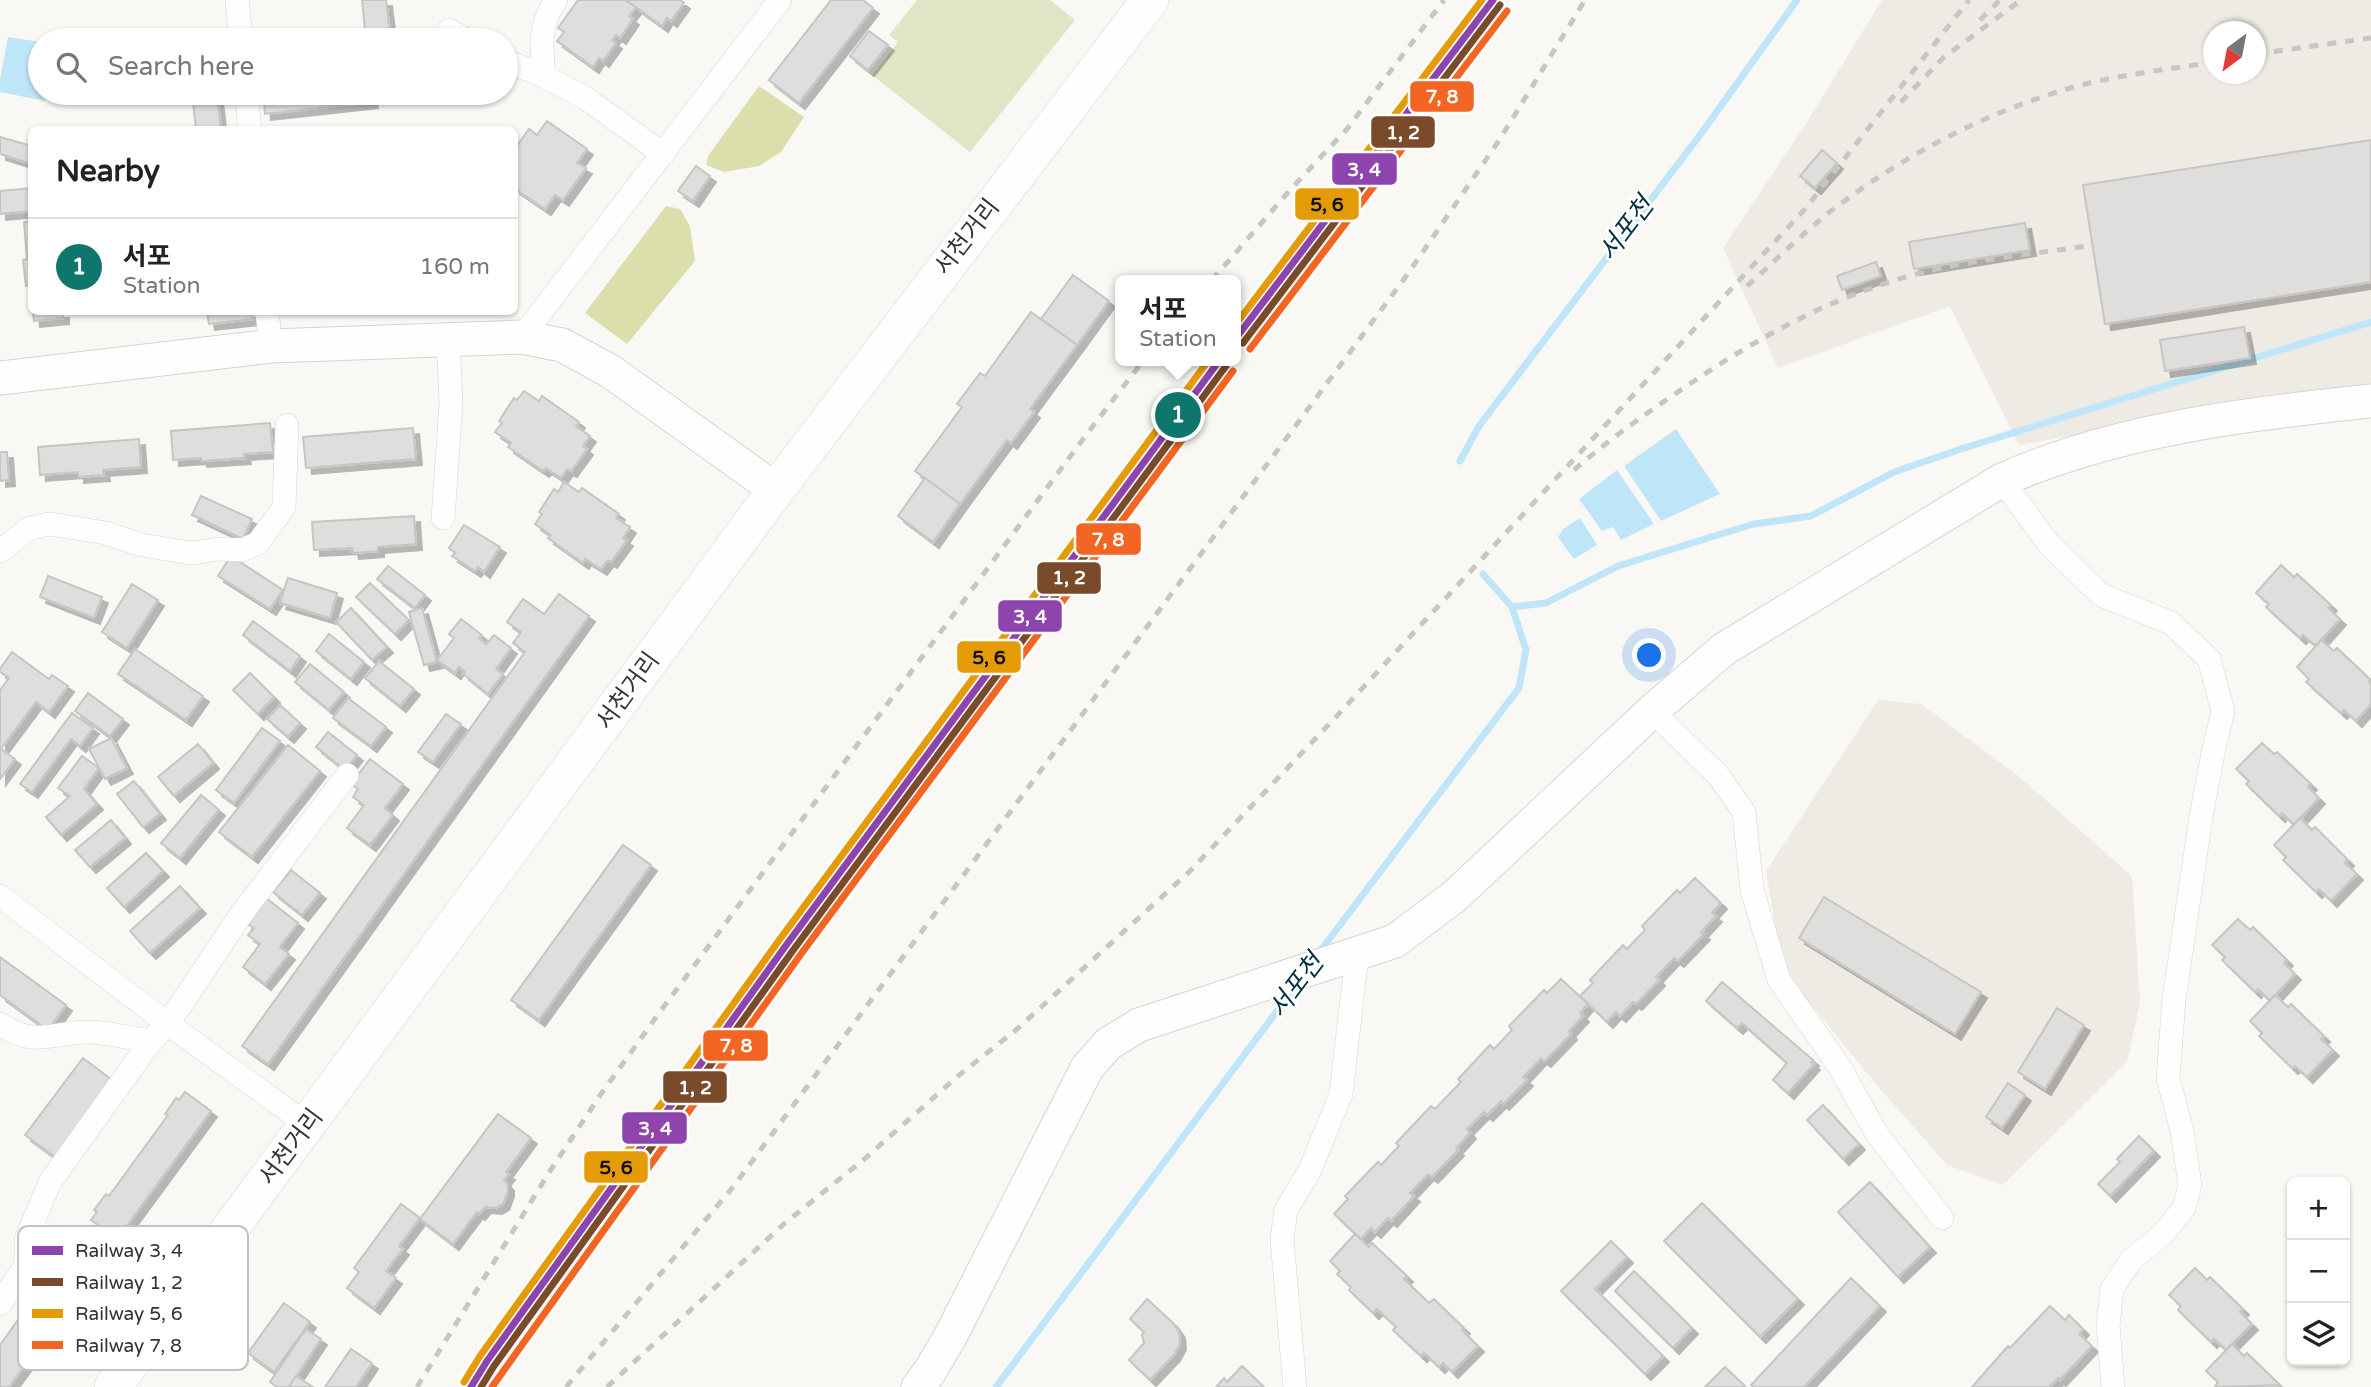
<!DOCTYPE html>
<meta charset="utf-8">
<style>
:root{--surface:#fff;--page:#f2f2f2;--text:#222;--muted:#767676;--line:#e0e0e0;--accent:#0f766e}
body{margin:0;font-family:"Varela Round","Noto Sans KR",sans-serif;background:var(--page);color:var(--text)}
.controls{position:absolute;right:21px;bottom:21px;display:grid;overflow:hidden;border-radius:10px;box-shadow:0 2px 5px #0004}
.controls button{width:63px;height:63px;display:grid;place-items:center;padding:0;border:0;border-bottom:2px solid var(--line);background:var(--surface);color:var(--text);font:35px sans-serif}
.compass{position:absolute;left:2203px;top:21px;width:63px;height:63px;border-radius:50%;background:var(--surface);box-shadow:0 2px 5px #0004;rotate:212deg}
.you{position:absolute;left:1650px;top:656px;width:24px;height:24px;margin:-18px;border:5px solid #fff;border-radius:50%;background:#1a73e8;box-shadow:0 0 0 10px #1a73e833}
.badge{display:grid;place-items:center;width:46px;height:46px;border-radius:50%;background:var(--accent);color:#fff;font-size:23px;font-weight:700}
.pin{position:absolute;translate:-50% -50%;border:4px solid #fff;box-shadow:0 2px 7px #0006}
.popup{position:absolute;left:1115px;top:275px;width:126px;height:91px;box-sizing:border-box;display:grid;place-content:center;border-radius:10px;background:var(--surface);filter:drop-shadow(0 2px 5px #0005);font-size:23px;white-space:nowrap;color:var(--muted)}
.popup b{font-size:26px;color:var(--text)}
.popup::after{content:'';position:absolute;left:50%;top:100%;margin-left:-14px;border:14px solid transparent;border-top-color:var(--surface)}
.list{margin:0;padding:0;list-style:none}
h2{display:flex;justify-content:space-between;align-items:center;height:91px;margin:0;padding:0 28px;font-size:30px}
h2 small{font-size:23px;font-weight:400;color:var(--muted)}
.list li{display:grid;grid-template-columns:46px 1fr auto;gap:21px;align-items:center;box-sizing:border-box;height:98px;padding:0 28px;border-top:2px solid var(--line)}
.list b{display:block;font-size:26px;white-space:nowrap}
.list p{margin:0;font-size:23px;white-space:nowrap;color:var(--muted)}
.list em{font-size:23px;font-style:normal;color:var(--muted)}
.icon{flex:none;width:38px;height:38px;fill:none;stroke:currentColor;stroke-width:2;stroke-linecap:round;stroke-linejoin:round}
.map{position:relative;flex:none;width:2371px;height:1387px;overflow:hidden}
.search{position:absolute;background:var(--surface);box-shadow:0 2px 5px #0004;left:28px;top:28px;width:490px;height:77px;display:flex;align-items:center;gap:18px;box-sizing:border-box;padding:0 24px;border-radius:38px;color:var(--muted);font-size:26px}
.panel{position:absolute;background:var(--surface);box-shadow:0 2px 5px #0004;left:28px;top:126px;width:490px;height:189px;border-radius:10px}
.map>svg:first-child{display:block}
.built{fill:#eeeae4;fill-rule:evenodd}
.green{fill:#e2e5c5}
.forest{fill:#dbdfac}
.water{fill:#bfe6f8}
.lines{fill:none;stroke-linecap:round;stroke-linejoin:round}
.stream{stroke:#bfe6f8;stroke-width:7}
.building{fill:#e0dedc;stroke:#c7c5c3;stroke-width:2;filter:url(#shadow)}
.street-casing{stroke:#d5d4d1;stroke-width:24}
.secondary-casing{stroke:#d5d4d1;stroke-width:35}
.primary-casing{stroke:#d5d4d1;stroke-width:38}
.street{stroke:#fefefe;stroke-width:23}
.secondary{stroke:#fefefe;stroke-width:33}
.primary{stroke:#fefefe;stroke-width:37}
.rail{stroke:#c6c6c5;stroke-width:5;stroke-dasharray:9 9;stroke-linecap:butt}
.rail-1-casing{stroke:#fff;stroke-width:12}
.rail-2-casing{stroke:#fff;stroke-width:12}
.rail-3-casing{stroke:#fff;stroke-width:12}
.rail-4-casing{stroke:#fff;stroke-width:12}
.rail-1{stroke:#8e44ad;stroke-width:7}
.rail-2{stroke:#7a4b2a;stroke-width:7}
.rail-3{stroke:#e49b05;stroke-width:7}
.rail-4{stroke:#f26522;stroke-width:7}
.labels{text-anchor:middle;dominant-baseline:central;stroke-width:5;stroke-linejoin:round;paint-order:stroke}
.street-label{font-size:24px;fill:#353432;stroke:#fff}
.water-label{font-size:26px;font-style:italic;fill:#013143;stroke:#fff}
.key{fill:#fff;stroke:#c2c2c2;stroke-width:2}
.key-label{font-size:19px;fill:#353432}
.line-badge{stroke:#fff;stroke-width:2.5}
.badge-label{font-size:19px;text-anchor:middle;font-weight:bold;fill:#fff}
.pale-badge-label{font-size:19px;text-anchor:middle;font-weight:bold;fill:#111}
</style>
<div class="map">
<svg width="2371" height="1387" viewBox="0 0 2371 1387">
<defs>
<filter id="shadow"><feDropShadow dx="6" dy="6" stdDeviation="0" flood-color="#0004"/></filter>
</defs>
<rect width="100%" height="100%" fill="#faf8f5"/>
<g class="built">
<path d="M1882 0H2371V383L2019 445 1950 306 1778 368 1723 248 1804 127ZM2214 32H2256V74H2214Z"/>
<path d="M1878 700 1921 704 2016 774 2132 876 2140 1003 2127 1062 2003 1185 1947 1165 1880 1089 1789 978 1779 948 1766 871Z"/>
</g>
<path class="green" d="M917 0H1050L1075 20 970 152 872 75 898 42 889 35Z"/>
<g class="forest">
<path d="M759 86 804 117 781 152 759 166 724 172 706 165 708 156Z"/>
<path d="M666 206 680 209 690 226 695 261 627 344 585 313Z"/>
</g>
<g class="water">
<path d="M8 37 40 42V93H46L45 101 0 92V79Z"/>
<path d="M1676 429 1720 494 1661 521 1624 466Z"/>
<path d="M1617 470 1654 524 1621 540 1613 527 1602 531 1579 499Z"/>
<path d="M1580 518 1597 545 1574 559 1558 537 1563 529Z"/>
</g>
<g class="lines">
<g class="stream">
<path d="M1460 461 1479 426 1700 135 1797 0"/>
<path d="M1512 607 1546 603 1618 566 1708 538 1754 524 1811 516 1894 472 1964 448 2371 322"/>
<path d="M1318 954 1519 688 1526 650 1512 607 1483 574"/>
<path d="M996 1387 1295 987"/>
</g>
</g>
<g class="building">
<path d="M362 0H386L391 40H366Z"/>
<path d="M578 0H625L636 7 629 16 633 19 620 38 616 35 612 40 616 43 603 61 599 58 593 67 557 41 564 32 558 28Z"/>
<path d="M626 0H680L684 3 671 21 667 18 662 26Z"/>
<path d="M831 0H863L873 8 799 103 769 80Z"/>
<path d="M869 31 888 45 868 70 850 56Z"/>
<path d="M192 93H225V95L217 96 221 130H196Z"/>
<path d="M281 93H371L372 102 265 114 263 95Z"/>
<path d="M547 121 587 149 577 163 586 168 563 200 555 195 545 209 514 188V150L529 129 537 135Z"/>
<path d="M0 137 32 146V164L0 154Z"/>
<path d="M2371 140V282L2105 324 2083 185Z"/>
<path d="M1822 150 1837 163 1815 188 1800 176Z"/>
<path d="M696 166 710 176 693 201 678 191Z"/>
<path d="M32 188V211L0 214V191Z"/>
<path d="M32 221V300L30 285 26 286 23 260 27 259 24 222Z"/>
<path d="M2025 223 2030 250 1914 269 1909 242Z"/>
<path d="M1876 262 1881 276 1842 290 1837 276Z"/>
<path d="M1073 275 1109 301 1077 345 1041 319Z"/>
<path d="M33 312H63V318L34 321Z"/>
<path d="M207 312H252L253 319 209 324Z"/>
<path d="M1031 312 1077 345 1030 409 1034 412 1011 443 1007 440 960 504 915 471 962 407 957 404 980 373 985 376Z"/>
<path d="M2244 327 2250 358 2165 371 2160 340Z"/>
<path d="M524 391 539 401 542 396 579 422 576 426 590 436 583 446 587 449 571 471 567 469 561 478 546 468 543 471 508 447 511 443 495 432 502 423 499 421 514 398 517 400Z"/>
<path d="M270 423 273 452 244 454 245 458 201 461V458L173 460 171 431Z"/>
<path d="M413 428 416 459 306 468 303 437Z"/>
<path d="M139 439 141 467 103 470 104 475 78 477V472L40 475 38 447Z"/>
<path d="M0 452H7L9 480 0 481Z"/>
<path d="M925 478 960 504 933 542 898 516Z"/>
<path d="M564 482 579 492 582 488 619 514 616 518 630 527 623 538 627 540 611 562 608 560 601 569 585 559 583 563 548 538 551 535 535 524 542 514 539 512 554 489 558 492Z"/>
<path d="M201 496 252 519 243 539 192 515Z"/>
<path d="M414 516 416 544 378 547V551L353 553 352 548 314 550 312 522Z"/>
<path d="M464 525 500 547 484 572 478 567 475 571 452 556 455 553 449 548Z"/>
<path d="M231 556 283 590 270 609 218 576Z"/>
<path d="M2281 565 2294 577 2297 574 2331 605 2328 608 2340 619 2316 646 2303 635 2300 638 2266 607 2269 604 2256 593Z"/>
<path d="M388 566 425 595 415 608 377 579Z"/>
<path d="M48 576 102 597 94 618 40 597Z"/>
<path d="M288 578 337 593 330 618 280 603Z"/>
<path d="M370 583 409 620 395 634 356 597Z"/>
<path d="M132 584 158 600 127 648 102 632Z"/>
<path d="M559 594 589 616 268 1064 242 1046 525 652 513 643 521 632 507 622 523 599 544 614Z"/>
<path d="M351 608 387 647 372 660 336 622Z"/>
<path d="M422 608 437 662 424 665 409 612Z"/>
<path d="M461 619 482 635 479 638 486 644 494 635 511 648 496 669 503 674 488 694 463 674 465 672 459 667 455 673 437 660 454 638 449 634Z"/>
<path d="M253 621 300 656 290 671 243 635Z"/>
<path d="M329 634 364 662 351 679 316 651Z"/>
<path d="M2321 640 2334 651 2337 648 2371 680 2369 682 2371 685V704L2356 721 2344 710 2341 713 2306 682 2309 679 2297 667Z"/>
<path d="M135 649 203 696 186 720 118 674Z"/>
<path d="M12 652 49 679 52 675 68 686 49 712 36 702 1 749 15 759 0 779V690L9 678 0 672V669Z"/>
<path d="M379 661 414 689 400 706 365 678Z"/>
<path d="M310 664 344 692 329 710 295 682Z"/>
<path d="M250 673 274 697 258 714 233 690Z"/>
<path d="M88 693 123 719 110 736 75 711Z"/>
<path d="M348 698 386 727 371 746 333 718Z"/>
<path d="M280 705 300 723 288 737 267 719Z"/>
<path d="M72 713 93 728 80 746 71 739 32 792 20 784Z"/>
<path d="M446 714 461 724 433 762 418 752Z"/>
<path d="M262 728 280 741 234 803 216 790Z"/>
<path d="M328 732 357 755 345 770 316 747Z"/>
<path d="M111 738 127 768 105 779 89 749Z"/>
<path d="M2262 743 2274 754 2277 752 2311 784 2308 787 2319 798 2294 825 2282 813 2279 816 2246 784 2249 781 2236 769Z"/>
<path d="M198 744 213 763 174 796 158 777Z"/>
<path d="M288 745 320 771 252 857 219 832Z"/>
<path d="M82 756 99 768 84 789 97 804 61 835 46 817 70 796 58 788Z"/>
<path d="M370 759 403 784 385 808 393 815 370 845 347 828 364 805 353 797 358 789 351 784Z"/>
<path d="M134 781 160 814 143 827 117 794Z"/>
<path d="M201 795 219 810 180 858 161 843Z"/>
<path d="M2300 818 2312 830 2315 827 2348 860 2345 863 2357 874 2331 901 2319 889 2316 892 2283 860 2286 857 2274 845Z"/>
<path d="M111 820 125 838 90 867 75 850Z"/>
<path d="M623 845 651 865 539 1020 511 1000Z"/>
<path d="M146 853 163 871 124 907 107 888Z"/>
<path d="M291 870 320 893 302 915 273 892Z"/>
<path d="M1695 878 1721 903 1712 913 1716 916 1701 932 1704 934 1678 961 1674 958 1656 977 1659 980 1636 1004 1633 1002 1620 1016 1616 1012 1607 1022 1580 996 1593 983 1590 980 1623 945 1627 949 1645 930 1642 926 1677 890 1680 893Z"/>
<path d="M180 886 200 908 150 953 130 931Z"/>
<path d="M1824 897 1981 992 1955 1034 1799 938Z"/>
<path d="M266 898 298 923 280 947 289 954 265 984 243 967 260 944 248 935 254 928 246 923Z"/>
<path d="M2238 919 2250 930 2253 927 2287 960 2284 963 2295 974 2270 1001 2258 989 2255 992 2222 960 2225 957 2212 945Z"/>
<path d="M0 957 66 1005 48 1030 0 995Z"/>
<path d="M1561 979 1588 1004 1580 1013 1583 1016 1569 1031 1571 1034 1545 1061 1541 1058 1523 1077 1527 1080 1503 1104 1501 1101 1487 1115 1484 1112 1467 1129 1470 1133 1456 1148 1458 1150 1432 1177 1428 1174 1410 1193 1414 1196 1391 1221 1388 1218 1375 1232 1371 1228 1361 1239 1334 1214 1348 1199 1345 1196 1378 1162 1381 1165 1399 1146 1396 1143 1431 1106 1435 1109 1461 1082 1458 1079 1490 1045 1494 1049 1512 1030 1509 1026 1544 990 1547 993Z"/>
<path d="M1722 982 1813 1060 1811 1062 1814 1064 1788 1093 1773 1080 1787 1063 1742 1023 1737 1028 1706 1001Z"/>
<path d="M2275 995 2288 1007 2291 1004 2324 1036 2321 1039 2333 1050 2307 1077 2295 1066 2292 1068 2259 1036 2262 1033 2250 1021Z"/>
<path d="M2057 1008 2084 1025 2045 1089 2018 1072Z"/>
<path d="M83 1058 116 1083 58 1159 25 1135Z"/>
<path d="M2008 1083 2025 1095 2002 1128 1986 1117Z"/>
<path d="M185 1092 211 1111 117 1239 91 1220 97 1212 94 1210 106 1194 109 1196 168 1115 165 1114 176 1098 179 1100Z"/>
<path d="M1823 1105 1859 1144 1843 1159 1807 1120Z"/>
<path d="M498 1114 531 1138 506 1172 509 1174 504 1180 508 1185V1191L503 1204 496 1208 485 1207 479 1214 477 1212 453 1244 420 1219Z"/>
<path d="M2139 1136 2154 1151 2110 1196 2098 1184 2120 1162 2117 1159Z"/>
<path d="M1870 1182 1930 1247 1898 1277 1838 1212Z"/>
<path d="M1702 1203 1798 1299 1760 1337 1664 1241Z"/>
<path d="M401 1204 420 1218 399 1246 403 1249 386 1271 396 1278 374 1308 347 1288 359 1272 354 1268Z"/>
<path d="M1355 1234 1369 1247 1372 1243 1407 1276 1404 1279 1429 1303 1434 1299 1464 1328 1462 1330 1478 1346 1452 1372 1443 1363 1439 1367 1424 1353 1421 1356 1393 1330 1396 1327 1377 1309 1373 1313 1349 1290 1351 1287 1337 1274 1340 1271 1330 1261Z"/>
<path d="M1611 1241 1627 1257 1595 1289 1663 1356 1645 1374 1561 1291Z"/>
<path d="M59 1264 85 1284 9 1387H0V1345L30 1303 28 1301 39 1285 42 1287Z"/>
<path d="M2195 1268 2207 1280 2210 1277 2243 1309 2240 1312 2252 1324 2226 1350 2214 1339 2211 1342 2178 1310 2181 1306 2169 1295Z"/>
<path d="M1634 1271 1692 1328 1673 1348 1615 1291Z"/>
<path d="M1851 1278 1880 1306 1804 1387H1754L1751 1385Z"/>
<path d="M1147 1299 1172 1322 1179 1332 1180 1344 1174 1355 1150 1380 1129 1360 1144 1343 1142 1335 1144 1332 1130 1319Z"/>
<path d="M284 1303 310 1322 274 1372 248 1353Z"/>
<path d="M2050 1306 2065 1320 2069 1315 2083 1329 2079 1334 2092 1346 2060 1380 2058 1378 2049 1387H1972L2008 1346 2010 1348Z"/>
<path d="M306 1329 321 1339 289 1387H277L270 1382Z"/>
<path d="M2232 1344 2244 1356 2247 1353 2280 1385 2217 1387 2215 1386 2218 1382 2206 1371Z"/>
<path d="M351 1349 372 1363 356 1387H325Z"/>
<path d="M1242 1366 1264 1387H1216L1224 1378 1227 1382Z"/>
<path d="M1725 1367 1746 1387H1705Z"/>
<path d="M296 1376 313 1387H289Z"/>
</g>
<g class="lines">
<defs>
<g id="street">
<path d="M237 0 241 40"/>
<path d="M449 30 467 40"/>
<path d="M506 61 544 76 587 99 663 154"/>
<path d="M544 76C541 48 539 24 556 0"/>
<path d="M246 93 250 130"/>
<path d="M267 312 271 346"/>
<path d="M522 337 780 0"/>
<path d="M2002 480 2048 543 2101 595 2171 623 2209 659 2223 711 2213 753 2201 817 2174 999 2168 1078 2182 1131 2190 1185 2184 1208 2162 1235 2131 1260 2112 1289 2108 1326 2113 1387"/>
<path d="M443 518 451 403 448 340"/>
<path d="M0 551 30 528 50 524 106 533 142 545 178 551 193 553 218 549 243 550 258 543 284 507 287 425"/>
<path d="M1652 711 1718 775 1744 812 1752 890 1779 980 1839 1066 1877 1134 1942 1218"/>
<path d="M0 896 168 1024 308 1125"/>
<path d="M0 1024C36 1049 54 1031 91 1032 111 1033 132 1039 151 1041L168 1024 240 916 347 775"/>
<path d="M0 1304 26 1265V1239L50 1182 151 1041"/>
<path d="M1295 1387 1282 1240 1286 1210 1310 1170 1341 1094 1357 955"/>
</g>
<g id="secondary">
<path d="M0 378 271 346 522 337 562 345 610 371 776 490"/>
<path d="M918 1387 930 1371 950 1337 1087 1068 1108 1044 1139 1025 1395 941 1455 896 1652 711 1724 649 2002 480C2117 429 2247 414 2371 401"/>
</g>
<path id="primary" d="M113 1387 776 490 1150 0"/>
</defs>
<use href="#street" class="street-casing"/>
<use href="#secondary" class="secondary-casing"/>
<use href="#primary" class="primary-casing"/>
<use href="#street" class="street"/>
<use href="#secondary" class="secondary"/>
<use href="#primary" class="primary"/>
<g class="rail">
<path d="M1980 20 2000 0"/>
<path d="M2256 54 2371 38"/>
<path d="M1901 102 1943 58 2021 0"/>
<path d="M1212 280 1290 190 1347 129 1444 0"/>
<path d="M1747 286C1775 261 1802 234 1831 211 1903 156 1980 115 2067 89 2114 75 2165 70 2214 62"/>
<path d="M1574 470C1605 443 1638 419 1672 396 1751 341 1830 296 1924 272 1977 259 2033 254 2087 246"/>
<path d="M417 1387 550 1171 601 1094 657 1016 1089 431 1143 361"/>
<path d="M566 1387 733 1187 1407 275 1500 139 1585 0"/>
<path d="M607 1387 785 1223 862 1161 958 1076 1016 1030 1189 872 1334 719 1805 209 1969 0"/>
</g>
<defs>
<g id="rail-1">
<path d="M1236 338 1493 0"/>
<path d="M471 1387 487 1361 787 944 1219 361"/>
</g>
<g id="rail-2">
<path d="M1243 343 1500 5"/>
<path d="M481 1387 494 1366 794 949 1226 366"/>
</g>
<g id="rail-3">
<path d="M1236 324 1482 0"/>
<path d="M464 1382 480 1356 780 939 1208 361"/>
</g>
<g id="rail-4">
<path d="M1250 349 1507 11"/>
<path d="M492 1387 801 954 1233 371"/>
</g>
</defs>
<use href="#rail-1" class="rail-1-casing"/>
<use href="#rail-2" class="rail-2-casing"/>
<use href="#rail-3" class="rail-3-casing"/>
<use href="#rail-4" class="rail-4-casing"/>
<use href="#rail-1" class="rail-1"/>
<use href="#rail-2" class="rail-2"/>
<use href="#rail-3" class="rail-3"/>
<use href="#rail-4" class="rail-4"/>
</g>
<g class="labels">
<g class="street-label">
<text transform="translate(967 237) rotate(-52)">서천거리</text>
<text transform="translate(628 691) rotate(-54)">서천거리</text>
<text transform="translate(291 1147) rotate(-53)">서천거리</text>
</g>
<g class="water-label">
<text transform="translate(1626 229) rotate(-53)">서포천</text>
<text transform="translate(1296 986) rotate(-53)">서포천</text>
</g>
</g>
<rect x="18" y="1226" width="230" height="144" rx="10" class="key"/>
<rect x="32" y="1246" width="31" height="9" fill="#8e44ad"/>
<rect x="32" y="1278" width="31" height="8" fill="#7a4b2a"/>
<rect x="32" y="1309" width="31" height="9" fill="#e49b05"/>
<rect x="32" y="1341" width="31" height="8" fill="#f26522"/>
<g class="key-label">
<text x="75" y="1257">Railway 3, 4</text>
<text x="75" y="1289">Railway 1, 2</text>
<text x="75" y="1320">Railway 5, 6</text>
<text x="75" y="1352">Railway 7, 8</text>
</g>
<g class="line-badge">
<rect x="1409" y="80" width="66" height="33" rx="7" fill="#f26522"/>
<rect x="1370" y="115" width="66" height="34" rx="7" fill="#7a4b2a"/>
<rect x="1331" y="152" width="67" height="34" rx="7" fill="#8e44ad"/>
<rect x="1294" y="187" width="66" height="34" rx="7" fill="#e49b05"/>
<rect x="1075" y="522" width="67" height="34" rx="7" fill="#f26522"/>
<rect x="1036" y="561" width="66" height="34" rx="7" fill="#7a4b2a"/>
<rect x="997" y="599" width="66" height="34" rx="7" fill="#8e44ad"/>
<rect x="956" y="640" width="66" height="34" rx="7" fill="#e49b05"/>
<rect x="702" y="1029" width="67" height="33" rx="7" fill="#f26522"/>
<rect x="662" y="1070" width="66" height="34" rx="7" fill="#7a4b2a"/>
<rect x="621" y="1111" width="67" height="34" rx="7" fill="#8e44ad"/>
<rect x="583" y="1150" width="66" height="34" rx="7" fill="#e49b05"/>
</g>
<g class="badge-label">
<text x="1442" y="103">7, 8</text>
<text x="1403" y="139">1, 2</text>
<text x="1364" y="176">3, 4</text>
<text x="1108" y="546">7, 8</text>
<text x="1069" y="584">1, 2</text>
<text x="1030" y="623">3, 4</text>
<text x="736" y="1052">7, 8</text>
<text x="695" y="1094">1, 2</text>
<text x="655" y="1135">3, 4</text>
</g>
<g class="pale-badge-label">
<text x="1327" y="211">5, 6</text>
<text x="989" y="664">5, 6</text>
<text x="616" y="1174">5, 6</text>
</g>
</svg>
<div class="controls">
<button>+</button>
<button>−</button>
<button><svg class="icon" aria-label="layers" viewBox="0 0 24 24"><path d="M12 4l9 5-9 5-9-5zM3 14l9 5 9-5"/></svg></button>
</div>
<svg class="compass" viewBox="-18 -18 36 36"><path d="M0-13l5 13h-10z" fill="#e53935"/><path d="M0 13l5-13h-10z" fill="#767676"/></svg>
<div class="you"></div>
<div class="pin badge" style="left:1178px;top:415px">1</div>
<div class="popup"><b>서포</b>Station</div>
<div class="search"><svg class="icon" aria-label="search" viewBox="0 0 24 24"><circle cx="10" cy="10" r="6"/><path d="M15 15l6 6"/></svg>Search here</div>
<section class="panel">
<h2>Nearby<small></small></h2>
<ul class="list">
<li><span class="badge">1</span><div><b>서포</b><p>Station</p></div><em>160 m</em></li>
</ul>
</section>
</div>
